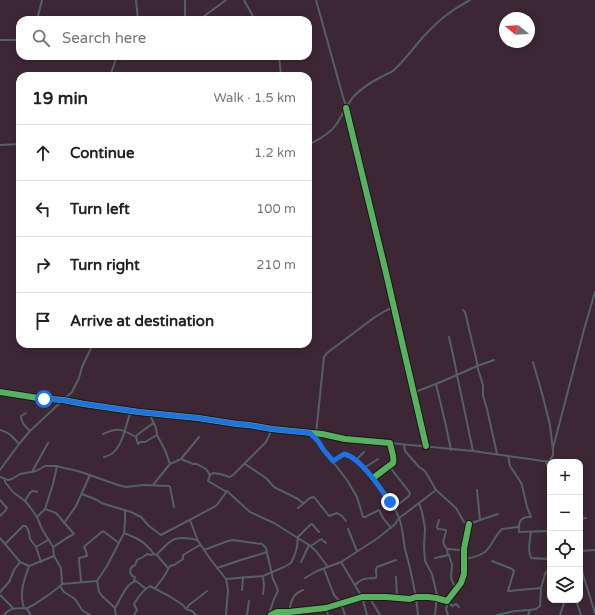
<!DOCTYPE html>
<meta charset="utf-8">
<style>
:root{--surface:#fff;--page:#f2f2f2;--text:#202124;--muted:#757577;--line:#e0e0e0}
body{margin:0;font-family:"Varela Round",sans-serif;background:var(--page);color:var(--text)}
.controls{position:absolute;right:12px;bottom:12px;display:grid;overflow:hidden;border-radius:8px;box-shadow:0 2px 6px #0003}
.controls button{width:36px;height:36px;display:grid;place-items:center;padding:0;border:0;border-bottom:1px solid var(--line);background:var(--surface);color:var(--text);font:20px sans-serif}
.compass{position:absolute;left:499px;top:12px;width:36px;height:36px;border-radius:50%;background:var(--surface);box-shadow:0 2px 6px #0003;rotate:288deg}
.stop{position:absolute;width:12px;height:12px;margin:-9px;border:3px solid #1a73e8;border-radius:50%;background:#fff}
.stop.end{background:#1a73e8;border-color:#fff;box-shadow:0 1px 4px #0008}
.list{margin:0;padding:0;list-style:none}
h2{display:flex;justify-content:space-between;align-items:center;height:52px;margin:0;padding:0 16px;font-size:17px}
h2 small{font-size:13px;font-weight:400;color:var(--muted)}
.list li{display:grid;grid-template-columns:26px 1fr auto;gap:12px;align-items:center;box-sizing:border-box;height:56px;padding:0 16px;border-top:1px solid var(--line)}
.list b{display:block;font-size:15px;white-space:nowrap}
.list em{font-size:13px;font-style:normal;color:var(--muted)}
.icon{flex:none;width:22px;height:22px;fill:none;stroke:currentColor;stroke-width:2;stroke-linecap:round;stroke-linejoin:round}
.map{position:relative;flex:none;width:595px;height:615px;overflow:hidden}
.search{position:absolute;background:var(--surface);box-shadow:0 2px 6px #0003;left:16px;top:16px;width:296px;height:44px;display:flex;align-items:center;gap:10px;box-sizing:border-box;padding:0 14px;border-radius:12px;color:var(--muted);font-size:15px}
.panel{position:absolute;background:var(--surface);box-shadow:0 2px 6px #0003;left:16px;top:72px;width:296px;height:276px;border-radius:12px}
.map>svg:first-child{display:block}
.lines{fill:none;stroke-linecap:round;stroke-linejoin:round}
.street{stroke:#526068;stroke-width:2}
.cycleway-casing{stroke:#22101b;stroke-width:8}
.cycleway{stroke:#56b35d;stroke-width:6}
.route{stroke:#1a73e8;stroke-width:5}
</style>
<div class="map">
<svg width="595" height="615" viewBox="0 0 595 615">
<rect width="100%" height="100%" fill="#3d2735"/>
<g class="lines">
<g class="street">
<path d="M136 0 138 20"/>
<path d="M185 0V18L186 20"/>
<path d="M244 0 255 20"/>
<path d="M316 0 343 97 346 106"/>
<path d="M37 20 42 0"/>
<path d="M174 20 185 18"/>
<path d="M199 20 226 0"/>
<path d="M0 40H20"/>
<path d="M279 56 281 76"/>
<path d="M110 76 117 56"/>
<path d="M346 108 386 273 426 446"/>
<path d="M0 145 20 144"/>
<path d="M308 145C317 140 329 135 335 126 343 116 346 104 355 95 363 87 373 81 383 76 386 74 391 73 394 70 405 60 414 47 424 36 439 20 451 10 470 0"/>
<path d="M463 310 465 312 477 362V366L494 360"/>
<path d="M449 337 455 364 457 375 477 366 483 385V396L487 409 497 454"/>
<path d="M533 362 543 397 550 425 553 451V455L549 462"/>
<path d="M0 392 38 398 63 400 84 404 139 412 198 418 237 424 249 425 272 429 322 434 345 439 390 443C391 450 395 458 393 463L373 478"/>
<path d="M415 392 436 384"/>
<path d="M26 413 21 416C21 423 26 427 30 431"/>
<path d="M149 413 156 428 157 435 165 450 170 464"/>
<path d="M272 429 266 442 233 475 230 477 220 474 213 473 210 475 208 481 225 491H227L250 512 274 523 309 545 316 551 328 567"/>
<path d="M0 430C9 432 13 437 19 444"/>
<path d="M103 434C118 427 122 429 136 437L138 444 140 442H145L157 435"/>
<path d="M310 434 318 441 323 449 347 480 357 497 363 517H365L379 510 383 518 391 528"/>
<path d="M316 434 324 357 327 353 375 317 385 311 394 307"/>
<path d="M136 437 137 435 152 424H154"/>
<path d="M390 443 473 451 550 462"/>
<path d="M404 445 405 451 419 467 425 471 436 490 456 508 464 522 469 524 480 520 477 490"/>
<path d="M553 448 585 326 595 292"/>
<path d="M451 450 446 426 436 384 457 375 473 451"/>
<path d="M508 456 510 466 520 481 522 485 527 507 531 517C520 516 518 523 519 532L550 531"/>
<path d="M104 457C123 454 125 425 131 411"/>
<path d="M181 459 193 464H197L206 469 210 475"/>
<path d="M356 460 364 452"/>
<path d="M333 461 344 454C355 456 361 465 368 473 380 486 393 502 399 518 403 528 403 538 405 549 411 571 416 592 418 615"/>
<path d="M546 461 550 475"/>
<path d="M245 464 266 478 274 487 298 499 303 503"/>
<path d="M389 466 410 493 409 496 394 508"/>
<path d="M364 468 378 459"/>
<path d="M0 470 19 444 30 431 63 400 72 392 79 378 82 367 93 344"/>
<path d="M32 472 48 443"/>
<path d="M0 477 8 480 12 479 20 474 36 471 45 466H57L64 468 78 471 118 485 126 487 144 485 169 486 170 487 174 507"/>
<path d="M5 480V482L13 492 25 501 30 507 37 517 42 529 53 547 54 556 61 568 62 584"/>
<path d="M153 485 170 464 181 459 199 437"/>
<path d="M82 494 97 500 101 503 131 512 141 517 149 526 161 535 214 507 217 505 227 491"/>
<path d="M0 500 7 508 5 511 0 516"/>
<path d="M25 501C28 497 30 488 37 492"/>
<path d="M419 503 422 512 425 528 424 547 425 561 432 574 437 595 435 615"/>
<path d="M298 508 310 498 314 497 329 516 337 513 342 516 346 521"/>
<path d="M45 509 56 513 74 534C67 537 60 543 53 547"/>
<path d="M37 517 45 509 53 484 57 466"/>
<path d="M580 519 586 518"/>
<path d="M190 520 198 541 211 560 226 579 228 590 226 615"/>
<path d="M439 520 437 527 438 529 446 530V531C445 540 440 541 447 549"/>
<path d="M480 520 498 514"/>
<path d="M64 523 76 506 90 475"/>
<path d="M348 529 357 551"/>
<path d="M531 532C530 540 527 550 531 558 537 559 543 558 549 559L550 560"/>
<path d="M124 533C139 539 144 541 154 554L157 555 168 568"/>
<path d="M0 538 20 562 29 566 54 556"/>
<path d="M5 544 23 526H26L29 532 30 539 36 547 41 562"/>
<path d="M311 546 321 539 326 543"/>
<path d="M36 547 48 540"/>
<path d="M204 550 228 541 233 540 262 544 266 548 273 579 276 585 278 591 274 599 270 611 272 615"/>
<path d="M580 551 595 550"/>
<path d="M157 555 159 552C166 546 171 538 180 538 187 538 191 538 197 540"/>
<path d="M448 555 447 551 448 549 460 550 464 549"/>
<path d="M435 558 449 555 452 565 451 578 454 585 457 588"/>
<path d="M464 559C471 558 479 556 485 552 492 546 495 535 502 529L518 527"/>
<path d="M492 561 512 569 514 571 508 591H509L541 588"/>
<path d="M301 562 309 545"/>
<path d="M341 562 362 597 367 615"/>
<path d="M580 565 595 613"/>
<path d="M217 568 241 560 267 552"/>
<path d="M324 569 334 595 341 603 345 615"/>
<path d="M263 576 264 586 263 594"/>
<path d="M396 577 397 598"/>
<path d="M305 578 317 571 341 562 378 538 395 524 399 518 406 513 436 490"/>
<path d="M226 579 263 576 284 567 291 563 295 554 297 547 298 537 310 525 312 524 319 532"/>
<path d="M81 581 79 560V558L87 556 86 551 84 547 86 545 103 531 119 543"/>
<path d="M134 581 135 577 132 576C129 571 129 568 135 565 139 556 137 561 143 557 144 556 146 555 147 554L152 555 154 554"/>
<path d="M355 585C363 577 366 579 376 578 378 575 374 571 377 567L396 560"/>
<path d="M60 586 64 592 75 599 82 610 90 615"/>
<path d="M155 588 163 578 170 566 174 565 183 559V555L200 545"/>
<path d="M242 590 243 577"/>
<path d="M0 592 9 582 14 570 20 562"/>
<path d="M0 595 13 608"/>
<path d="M369 597 380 615"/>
<path d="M576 600 581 615"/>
<path d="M448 602 452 606 456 604 459 607"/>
<path d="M448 602 446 609 448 615"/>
<path d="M24 608C19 593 24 580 29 566"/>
<path d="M115 608C121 599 125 584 136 581L146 589"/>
<path d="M326 608 328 615"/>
<path d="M27 609 31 615"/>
<path d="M186 609 189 605 207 591"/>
<path d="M289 612C291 602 292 594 303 590"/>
<path d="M4 615C11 607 14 609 24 608 25 608 26 609 27 608 32 607 59 588 62 584L97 581"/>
<path d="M116 615 115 611V608L102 596 99 592 97 581 107 566 124 533 125 521V511"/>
<path d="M134 615 137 610 134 604C138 597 143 590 150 586L169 596 183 605 186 609 192 611 196 615"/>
<path d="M247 615 249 601"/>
<path d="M271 615 277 612H289L326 608 362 597H386L410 599 416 597H428L436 598 447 601 461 583 464 574V549L469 524"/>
<path d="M497 615 515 611 530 610"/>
<path d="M528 615 530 610 536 609 540 606 541 588 545 574 546 572H550"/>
<path d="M560 615 564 603 568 600"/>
</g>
<defs>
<g id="cycleway">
<path d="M346 108 386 273 426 446"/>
<path d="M0 392 38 398 63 400 84 404 139 412 198 418 237 424 249 425 272 429 322 434 345 439 390 443C391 450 395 458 393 463L373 478"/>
<path d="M271 615 277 612H289L326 608 362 597H386L410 599 416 597H428L436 598 447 601 461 583 464 574V549L469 524"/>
</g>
</defs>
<use href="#cycleway" class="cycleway-casing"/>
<use href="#cycleway" class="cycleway"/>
</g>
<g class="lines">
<path class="route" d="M44 399 62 400 84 404 139 412 198 418 237 424 249 425 272 429 310 433 318 441 323 449 333 461 344 454C360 457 381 489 390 502"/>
</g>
</svg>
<div class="controls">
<button>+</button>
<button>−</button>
<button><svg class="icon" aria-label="locate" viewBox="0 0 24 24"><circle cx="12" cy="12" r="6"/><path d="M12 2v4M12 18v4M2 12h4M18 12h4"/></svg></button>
<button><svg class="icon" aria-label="layers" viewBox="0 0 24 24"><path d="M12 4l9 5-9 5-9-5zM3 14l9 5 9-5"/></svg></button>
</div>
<svg class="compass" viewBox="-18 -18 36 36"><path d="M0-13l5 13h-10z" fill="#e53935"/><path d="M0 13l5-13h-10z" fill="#757577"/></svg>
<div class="stop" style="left:44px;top:399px"></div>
<div class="stop end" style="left:390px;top:502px"></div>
<div class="search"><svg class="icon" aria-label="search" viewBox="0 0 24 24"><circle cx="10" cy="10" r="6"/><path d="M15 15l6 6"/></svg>Search here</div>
<section class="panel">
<h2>19 min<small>Walk · 1.5 km</small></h2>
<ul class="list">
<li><svg class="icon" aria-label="ahead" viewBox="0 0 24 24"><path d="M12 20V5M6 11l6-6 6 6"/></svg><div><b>Continue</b></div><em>1.2 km</em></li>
<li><svg class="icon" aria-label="left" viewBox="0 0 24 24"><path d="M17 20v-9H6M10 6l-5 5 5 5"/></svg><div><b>Turn left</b></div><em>100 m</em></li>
<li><svg class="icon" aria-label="right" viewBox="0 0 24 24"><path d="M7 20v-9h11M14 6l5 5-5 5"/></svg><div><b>Turn right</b></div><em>210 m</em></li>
<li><svg class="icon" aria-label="arrive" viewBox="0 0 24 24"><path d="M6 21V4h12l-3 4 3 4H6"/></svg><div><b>Arrive at destination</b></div></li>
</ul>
</section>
</div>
